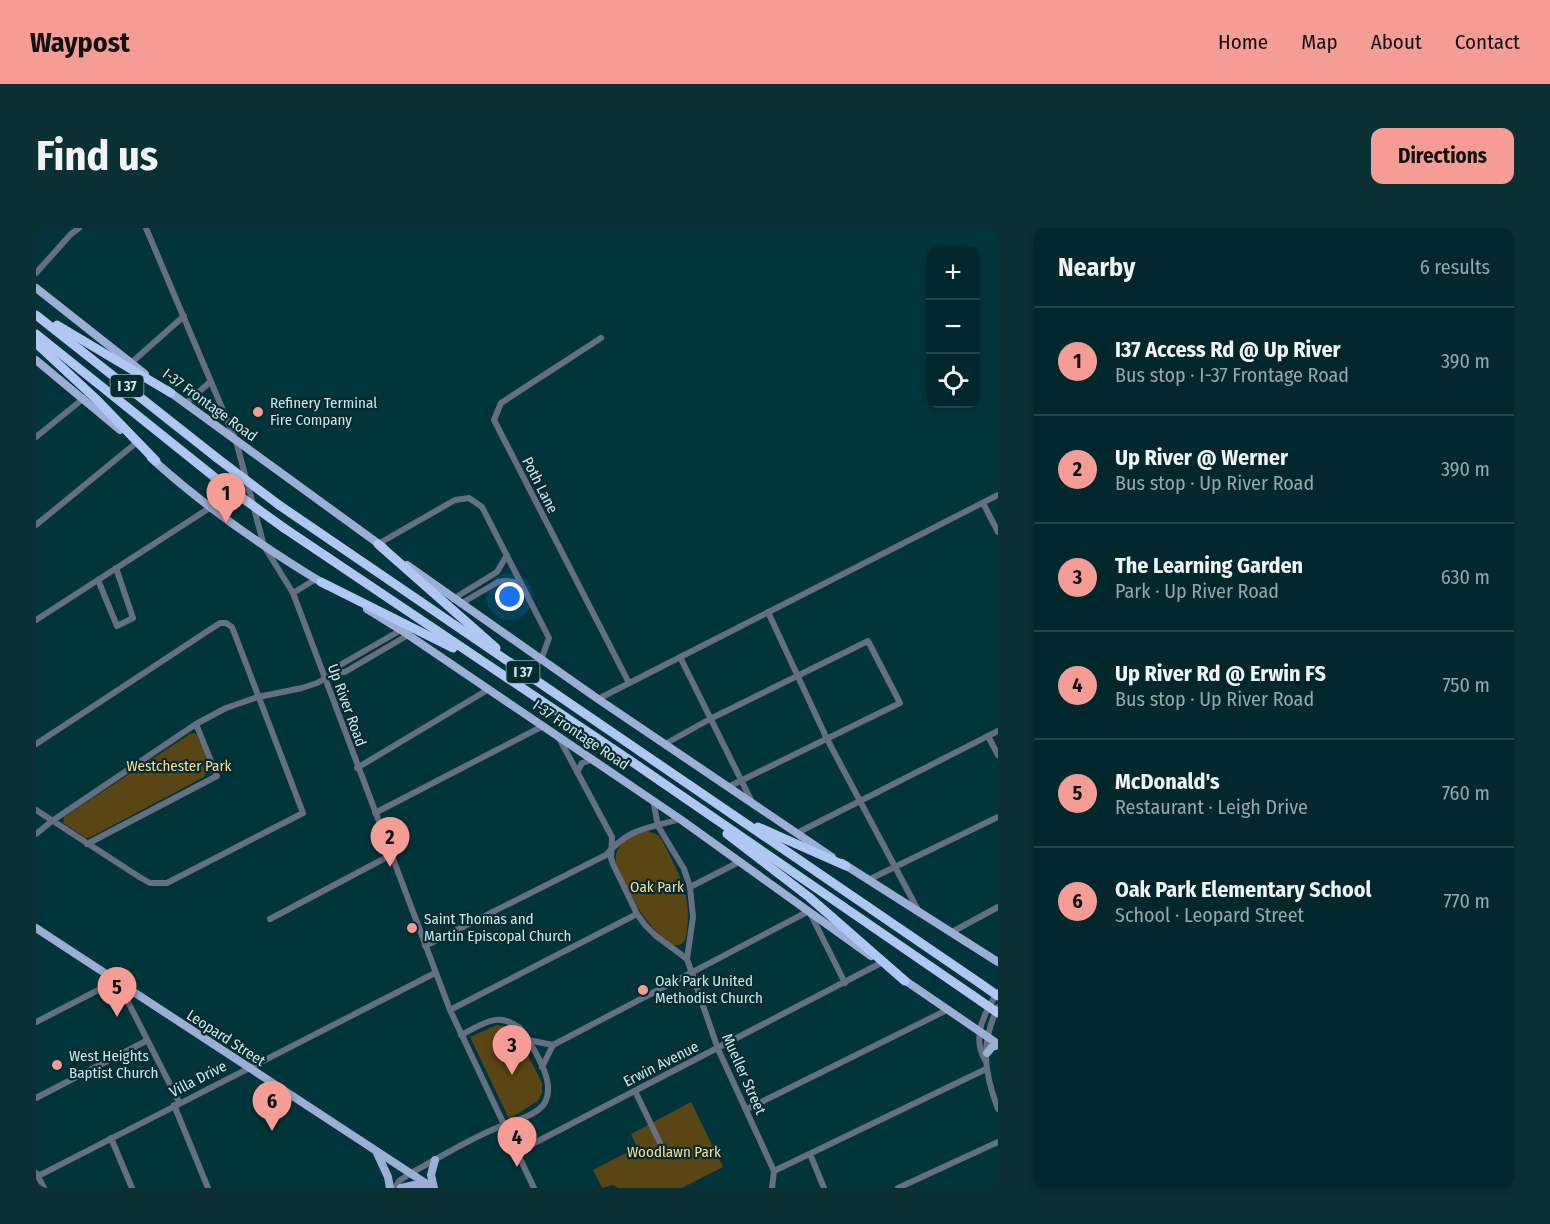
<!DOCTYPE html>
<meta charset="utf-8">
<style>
:root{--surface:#00282c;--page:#0a3034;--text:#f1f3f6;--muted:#95a6a9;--line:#224448;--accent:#f59c95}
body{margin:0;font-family:"Fira Sans Condensed",sans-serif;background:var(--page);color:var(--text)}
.controls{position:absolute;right:18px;top:18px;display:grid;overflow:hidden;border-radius:12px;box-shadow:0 3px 9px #0003}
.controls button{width:54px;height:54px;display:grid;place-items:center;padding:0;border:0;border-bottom:2px solid var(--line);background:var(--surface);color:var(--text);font:30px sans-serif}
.you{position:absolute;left:474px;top:369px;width:21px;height:21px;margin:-15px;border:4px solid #fff;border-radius:50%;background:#1a73e8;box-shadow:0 0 0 9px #1a73e833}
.badge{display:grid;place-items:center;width:39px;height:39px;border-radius:50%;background:var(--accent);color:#111;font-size:20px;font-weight:700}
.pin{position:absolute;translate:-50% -50px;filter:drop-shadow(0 2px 3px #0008)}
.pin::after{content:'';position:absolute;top:32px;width:21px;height:18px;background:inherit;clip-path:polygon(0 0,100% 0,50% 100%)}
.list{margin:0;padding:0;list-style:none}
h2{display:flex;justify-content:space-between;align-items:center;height:78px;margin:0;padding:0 24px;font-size:26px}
h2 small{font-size:20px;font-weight:400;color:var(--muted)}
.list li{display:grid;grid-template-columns:39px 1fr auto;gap:18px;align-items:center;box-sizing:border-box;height:108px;padding:0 24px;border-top:2px solid var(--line)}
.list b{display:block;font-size:22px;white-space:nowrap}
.list p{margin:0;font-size:20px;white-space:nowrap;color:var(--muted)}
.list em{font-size:20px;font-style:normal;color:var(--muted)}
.icon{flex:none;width:33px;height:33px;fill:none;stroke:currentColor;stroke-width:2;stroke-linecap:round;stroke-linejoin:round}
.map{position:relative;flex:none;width:962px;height:960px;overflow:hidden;border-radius:12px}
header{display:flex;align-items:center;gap:36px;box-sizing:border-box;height:84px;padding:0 30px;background:var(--accent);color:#111}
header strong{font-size:28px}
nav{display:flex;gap:33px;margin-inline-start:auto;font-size:21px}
.intro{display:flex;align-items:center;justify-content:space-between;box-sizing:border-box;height:144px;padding:0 36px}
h1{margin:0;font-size:42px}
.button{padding:15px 27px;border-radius:12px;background:var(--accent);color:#111;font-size:21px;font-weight:700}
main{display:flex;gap:36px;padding:0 36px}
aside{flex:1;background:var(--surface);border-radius:12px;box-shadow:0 3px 9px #0003}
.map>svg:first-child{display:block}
.green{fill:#5a4514}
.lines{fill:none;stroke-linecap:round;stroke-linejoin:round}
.minor{stroke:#666f81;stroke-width:6}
.major{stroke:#9caed3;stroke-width:8}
.highway{stroke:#b1c7f3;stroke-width:9}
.highway-bridge{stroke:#b1c7f3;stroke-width:9}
.poi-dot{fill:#f59c95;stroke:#062b2e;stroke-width:2}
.labels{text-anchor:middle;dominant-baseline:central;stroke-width:4.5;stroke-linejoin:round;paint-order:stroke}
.shield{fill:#062b2e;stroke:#8eb0b4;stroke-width:1.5}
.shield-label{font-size:14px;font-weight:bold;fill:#c9e9ed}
.poi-label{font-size:15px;fill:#c9e9ed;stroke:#062b2e;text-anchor:start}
.street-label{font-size:15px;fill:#c9e9ed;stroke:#062b2e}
.park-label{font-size:15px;fill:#ffdc94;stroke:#062b2e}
</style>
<header>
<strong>Waypost</strong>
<nav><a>Home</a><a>Map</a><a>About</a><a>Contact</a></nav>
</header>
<div class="intro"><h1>Find us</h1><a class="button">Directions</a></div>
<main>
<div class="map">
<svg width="962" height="960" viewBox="0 0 962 960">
<rect width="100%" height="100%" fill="#00363b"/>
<g class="green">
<path d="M159 505C166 517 176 537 168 549L53 610H50L27 595 28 589 154 506Z"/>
<path d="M611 603 622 607 626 612C642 644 656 665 651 703 650 708 649 717 642 717 637 718 633 714 630 711 604 693 593 662 580 635 577 616 595 607 611 603Z"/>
<path d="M461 797 473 799 482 807 506 855V865L502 873 473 891 434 809Z"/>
<path d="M655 874 687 939 646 960H582L577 957 566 960 557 942 601 919 595 906Z"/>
</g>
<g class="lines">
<g class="minor">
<path d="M110 0 200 213 228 318 257 365 414 782 498 960"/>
<path d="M0 45 35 6 43 0"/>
<path d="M565 110 465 175 458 192 593 455"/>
<path d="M95 135 148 88"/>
<path d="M149 176 174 154"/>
<path d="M0 209 48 170"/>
<path d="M947 275 962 304"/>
<path d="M0 297 100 215"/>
<path d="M342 316 419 272 433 270 446 279 513 410 505 432"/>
<path d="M62 352 81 398 97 390 80 340"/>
<path d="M257 365 280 351"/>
<path d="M417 371 461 344 471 327"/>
<path d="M424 376 462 354 469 353 485 355"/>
<path d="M732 384 791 511 882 682"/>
<path d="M0 392 175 279"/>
<path d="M644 429 716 574"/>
<path d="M299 445 304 437 365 402"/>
<path d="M562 471 962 267"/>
<path d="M952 508 962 527"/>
<path d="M523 510 576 609 575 630 577 636 601 686 609 697 619 707 651 731"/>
<path d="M0 516 184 395H190L196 399 267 585 131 655H114L105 650 0 582"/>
<path d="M629 516 674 491 832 413 864 475 692 559"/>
<path d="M321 540 453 461"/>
<path d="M541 544 546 535 556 532"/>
<path d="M617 572 622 598 648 641 654 659 657 689 651 731 682 821 738 943 736 960"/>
<path d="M339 585 507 498"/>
<path d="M761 605 962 503"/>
<path d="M0 606 16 593 160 496 190 480 222 469 266 460 281 455 299 445 309 444 372 407"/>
<path d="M51 616 181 548 160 496"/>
<path d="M832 652 962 589"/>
<path d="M654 659 703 634"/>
<path d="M234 691 355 627"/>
<path d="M916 704 962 679"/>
<path d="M389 718 570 627C594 599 611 601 644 591"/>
<path d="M93 761 91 772 143 874"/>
<path d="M962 779C944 816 948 844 962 881"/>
<path d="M414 782 601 686"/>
<path d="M0 794 80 753"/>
<path d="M492 812 517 817 773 683 809 755"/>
<path d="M949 832C935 808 949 784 962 764"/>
<path d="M506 839 517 817"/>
<path d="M599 863 625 917"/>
<path d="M0 870 110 813"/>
<path d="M138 877 172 960"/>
<path d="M711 881 911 782"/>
<path d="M75 910 96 960"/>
<path d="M481 924 845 735"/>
<path d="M774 926 788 960"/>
<path d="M738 943 950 841"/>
<path d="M0 945 8 960"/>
<path d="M0 949 399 745"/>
<path d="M359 960 363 953 375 945C401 931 428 914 456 902 471 894 487 893 502 882 528 863 497 819 484 800 461 783 447 796 425 807"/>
<path d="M862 960 962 914"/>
</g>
<g class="major">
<path d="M0 60 109 146"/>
<path d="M0 132 84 202"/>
<path d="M131 162 347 319"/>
<path d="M115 230C168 278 228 320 290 357"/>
<path d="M371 337 562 471 796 629"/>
<path d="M331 381 365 402 644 591 835 728"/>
<path d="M806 635 962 734"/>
<path d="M0 700 397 960"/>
<path d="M864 749 962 816"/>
<path d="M951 825 956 819 962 817"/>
<path d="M341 925 352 949 354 960"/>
<path d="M365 960 378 957 393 960"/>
<path d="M398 960 395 947 399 932"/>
</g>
<g class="highway">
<path d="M0 87 181 230"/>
<path d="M21 97 135 165"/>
<path d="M0 106 187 256"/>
<path d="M0 115 60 171 120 233"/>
<path d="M243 277 945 756"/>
<path d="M248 300 595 533 936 767"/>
<path d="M342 316 460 420"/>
<path d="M285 354 417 420"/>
<path d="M722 599 810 638"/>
<path d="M691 606 773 669 869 753"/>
</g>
<g class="highway-bridge">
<path d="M181 230 243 277"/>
<path d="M187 256 248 300"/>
<path d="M945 756 962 768"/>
<path d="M936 767 962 785"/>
</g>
</g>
<g class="poi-dot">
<circle cx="222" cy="184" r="6"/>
<circle cx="376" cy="700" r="6"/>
<circle cx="607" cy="762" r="6"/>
<circle cx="21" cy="837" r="6"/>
</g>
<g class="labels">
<g class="shield">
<rect x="74.5" y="147" width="33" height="22" rx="4.5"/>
<rect x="470.5" y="433" width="33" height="22" rx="4.5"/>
</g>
<g class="shield-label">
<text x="91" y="158">I 37</text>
<text x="487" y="444">I 37</text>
</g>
<g class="poi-label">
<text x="234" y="175">Refinery Terminal<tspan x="234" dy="17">Fire Company</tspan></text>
<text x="388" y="691">Saint Thomas and<tspan x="388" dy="17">Martin Episcopal Church</tspan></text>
<text x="619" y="753">Oak Park United<tspan x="619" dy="17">Methodist Church</tspan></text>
<text x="33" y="828">West Heights<tspan x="33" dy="17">Baptist Church</tspan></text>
</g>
<g class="street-label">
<text transform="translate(174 177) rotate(36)">I-37 Frontage Road</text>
<text transform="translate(504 257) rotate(63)">Poth Lane</text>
<text transform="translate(311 477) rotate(70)">Up River Road</text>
<text transform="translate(545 507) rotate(34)">I-37 Frontage Road</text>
<text transform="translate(190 810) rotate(33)">Leopard Street</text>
<text transform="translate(625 836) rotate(-27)">Erwin Avenue</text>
<text transform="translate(708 846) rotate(66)">Mueller Street</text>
<text transform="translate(162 851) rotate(-27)">Villa Drive</text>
</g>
<g class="park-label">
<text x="143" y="538">Westchester Park</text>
<text x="621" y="659">Oak Park</text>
<text x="638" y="924">Woodlawn Park</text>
</g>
</g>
</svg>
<div class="controls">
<button>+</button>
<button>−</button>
<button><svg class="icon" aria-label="locate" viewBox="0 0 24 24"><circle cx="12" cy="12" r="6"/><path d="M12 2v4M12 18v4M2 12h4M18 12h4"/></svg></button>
</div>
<div class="you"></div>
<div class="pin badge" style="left:190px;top:295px">1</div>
<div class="pin badge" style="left:354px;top:639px">2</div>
<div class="pin badge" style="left:476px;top:847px">3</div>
<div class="pin badge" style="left:481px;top:939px">4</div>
<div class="pin badge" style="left:81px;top:789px">5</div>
<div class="pin badge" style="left:236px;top:903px">6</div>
</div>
<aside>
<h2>Nearby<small>6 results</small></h2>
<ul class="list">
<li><span class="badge">1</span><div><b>I37 Access Rd @ Up River</b><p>Bus stop · I-37 Frontage Road</p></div><em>390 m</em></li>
<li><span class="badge">2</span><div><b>Up River @ Werner</b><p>Bus stop · Up River Road</p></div><em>390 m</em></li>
<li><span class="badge">3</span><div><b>The Learning Garden</b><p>Park · Up River Road</p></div><em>630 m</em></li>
<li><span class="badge">4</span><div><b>Up River Rd @ Erwin FS</b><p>Bus stop · Up River Road</p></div><em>750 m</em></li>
<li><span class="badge">5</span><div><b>McDonald's</b><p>Restaurant · Leigh Drive</p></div><em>760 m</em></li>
<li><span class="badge">6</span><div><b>Oak Park Elementary School</b><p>School · Leopard Street</p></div><em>770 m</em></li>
</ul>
</aside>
</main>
